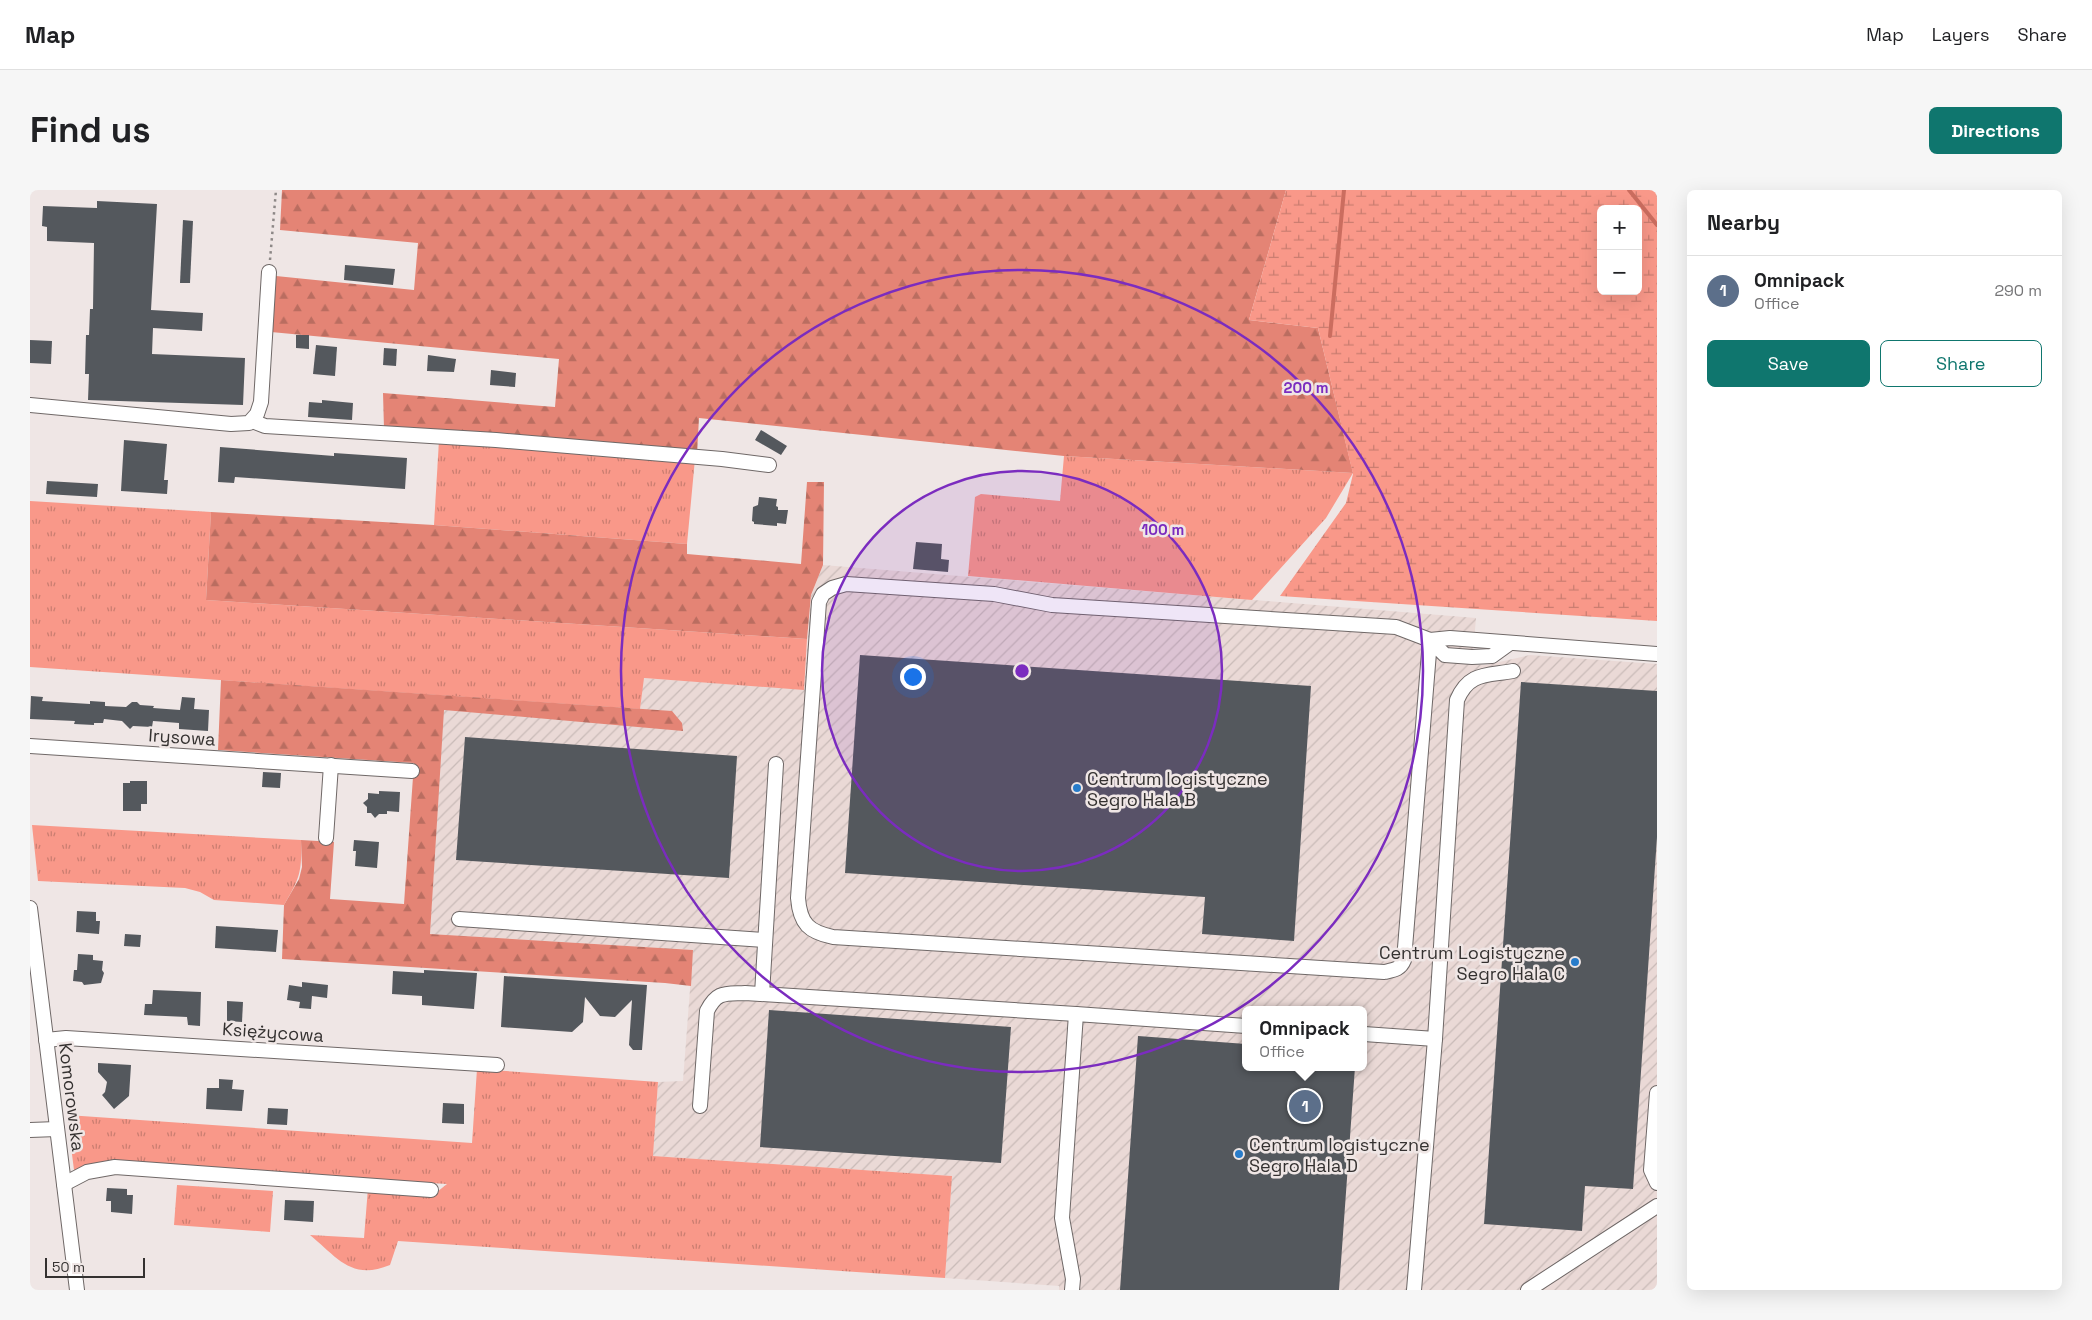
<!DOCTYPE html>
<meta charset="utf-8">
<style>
:root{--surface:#fff;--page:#f6f6f6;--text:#202124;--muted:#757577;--line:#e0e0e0;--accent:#0f766e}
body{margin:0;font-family:"Space Grotesk",sans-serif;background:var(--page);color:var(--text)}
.controls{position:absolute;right:15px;top:15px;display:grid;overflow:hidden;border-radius:8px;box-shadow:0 5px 20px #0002}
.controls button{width:45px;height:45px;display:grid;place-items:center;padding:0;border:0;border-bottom:1px solid var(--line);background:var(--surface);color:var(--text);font:25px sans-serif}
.scale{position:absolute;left:15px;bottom:12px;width:100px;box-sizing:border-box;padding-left:5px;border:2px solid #343130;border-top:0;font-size:14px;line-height:18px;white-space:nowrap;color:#343130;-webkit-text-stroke:4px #efe6e5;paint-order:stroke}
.you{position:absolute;left:882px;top:486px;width:18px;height:18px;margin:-12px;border:4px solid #fff;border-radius:50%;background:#1a73e8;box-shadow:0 0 0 8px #1a73e833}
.badge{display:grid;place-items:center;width:32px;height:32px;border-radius:50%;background:var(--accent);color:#fff;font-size:16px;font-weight:700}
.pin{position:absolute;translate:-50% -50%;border:2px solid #fff;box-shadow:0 1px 5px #0006}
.popup{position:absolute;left:1212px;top:816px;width:125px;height:65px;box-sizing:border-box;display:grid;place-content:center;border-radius:8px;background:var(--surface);filter:drop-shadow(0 1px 4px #0005);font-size:16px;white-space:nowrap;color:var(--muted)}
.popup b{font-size:19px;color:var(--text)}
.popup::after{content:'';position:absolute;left:50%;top:100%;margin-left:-10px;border:10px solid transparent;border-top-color:var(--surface)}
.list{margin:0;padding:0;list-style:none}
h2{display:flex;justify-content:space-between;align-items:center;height:65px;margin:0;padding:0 20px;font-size:21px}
h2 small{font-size:16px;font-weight:400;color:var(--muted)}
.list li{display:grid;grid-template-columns:32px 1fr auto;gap:15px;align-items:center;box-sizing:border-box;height:70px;padding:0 20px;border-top:1px solid var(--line)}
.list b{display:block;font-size:19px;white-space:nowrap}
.list p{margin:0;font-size:16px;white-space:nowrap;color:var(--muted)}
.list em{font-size:16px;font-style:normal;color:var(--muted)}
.actions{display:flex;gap:10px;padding:15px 20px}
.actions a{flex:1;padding:11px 0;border:1px solid var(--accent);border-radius:8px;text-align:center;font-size:18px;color:var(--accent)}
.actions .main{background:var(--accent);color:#fff}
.map{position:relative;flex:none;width:1627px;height:1100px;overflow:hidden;border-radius:8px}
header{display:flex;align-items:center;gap:30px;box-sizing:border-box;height:70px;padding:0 25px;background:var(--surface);border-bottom:1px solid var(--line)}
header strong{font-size:24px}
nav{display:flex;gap:28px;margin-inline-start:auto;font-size:18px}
.intro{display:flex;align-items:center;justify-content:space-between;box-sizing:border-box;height:120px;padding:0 30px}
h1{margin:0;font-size:35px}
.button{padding:12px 22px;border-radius:8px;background:var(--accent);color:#fff;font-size:18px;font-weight:700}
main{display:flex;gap:30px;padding:0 30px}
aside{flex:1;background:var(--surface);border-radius:8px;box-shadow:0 5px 20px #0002}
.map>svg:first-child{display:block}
.industrial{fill:url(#industrial-furrows);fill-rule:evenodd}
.grass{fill:url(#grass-tufts)}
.forest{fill:url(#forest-firs)}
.wetland{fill:url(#wetland-marsh);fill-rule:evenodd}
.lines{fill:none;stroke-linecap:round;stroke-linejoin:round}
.stream{stroke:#cb6d5f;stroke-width:4}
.building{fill:#54585d}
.minor-casing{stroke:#6f6867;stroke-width:16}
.path{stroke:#8d8887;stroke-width:2.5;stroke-dasharray:2.5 4;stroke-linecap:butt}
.minor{stroke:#fff;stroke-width:14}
.ring{fill:none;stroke:#7b2cbf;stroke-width:2.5}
.poi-dot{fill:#287cca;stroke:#efe6e5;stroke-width:2}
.labels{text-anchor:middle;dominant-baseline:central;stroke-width:5;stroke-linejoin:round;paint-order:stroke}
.street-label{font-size:18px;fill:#343130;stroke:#efe6e5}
.poi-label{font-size:18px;fill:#343130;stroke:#efe6e5;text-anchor:start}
.centre{fill:#7b2cbf;stroke:#efe6e5;stroke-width:2.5}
.ring-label{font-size:15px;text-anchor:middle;font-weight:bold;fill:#7b2cbf;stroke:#efe6e5;stroke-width:5;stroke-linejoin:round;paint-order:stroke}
</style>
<header>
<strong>Map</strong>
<nav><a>Map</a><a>Layers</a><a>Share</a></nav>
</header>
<div class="intro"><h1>Find us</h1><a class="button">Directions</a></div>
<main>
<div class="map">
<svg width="1627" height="1100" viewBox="0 0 1627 1100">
<defs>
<pattern id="industrial-furrows" width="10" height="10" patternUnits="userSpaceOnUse" patternTransform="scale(1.25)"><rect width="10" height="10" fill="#ead9d6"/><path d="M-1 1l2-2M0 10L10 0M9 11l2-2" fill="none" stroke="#c9bbb8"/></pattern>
<pattern id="grass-tufts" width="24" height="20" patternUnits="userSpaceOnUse" patternTransform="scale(1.25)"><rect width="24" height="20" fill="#f99889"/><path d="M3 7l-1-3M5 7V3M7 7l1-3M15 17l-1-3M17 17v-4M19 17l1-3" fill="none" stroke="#ca7d70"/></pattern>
<pattern id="forest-firs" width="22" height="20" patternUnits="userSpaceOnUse" patternTransform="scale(1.25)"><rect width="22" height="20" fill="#e48475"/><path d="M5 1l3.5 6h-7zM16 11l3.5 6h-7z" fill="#ba6d60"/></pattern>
<pattern id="wetland-marsh" width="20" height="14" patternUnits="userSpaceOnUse" patternTransform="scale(1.25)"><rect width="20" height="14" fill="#f99889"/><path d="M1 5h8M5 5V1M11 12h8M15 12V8" fill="none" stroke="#ca7d70"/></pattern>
</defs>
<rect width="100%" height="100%" fill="#efe6e5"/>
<path class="industrial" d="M793 375 1446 428 1442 475H1456L1500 465 1627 474V1100H1029V1096L915 1088 922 986 623 966 628 892 653 891 663 760 400 744 410 575 389 504 610 519 613 488 774 499 781 405ZM1216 820H1334V877H1216Z"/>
<g class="grass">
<path d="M409 250 665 269 657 354 404 335Z"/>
<path d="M1034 266 1323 283 1296 328 1222 410 938 386 945 307 951 304 1030 311Z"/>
<path d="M0 311 181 322 176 410 777 449 774 500 614 488 610 519 0 477Z"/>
<path d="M2 635 271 650C272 682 270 688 254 715L184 710 170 702 155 698 8 691Z"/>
<path d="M447 879 628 892 623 966 922 986 915 1088 368 1051 360 1075C321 1091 307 1067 280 1045L334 1048 338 998 407 1002 417 994 131 976 65 974 44 980 37 925 442 953Z"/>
<path d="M147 995 243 1001 240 1042 144 1035Z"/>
</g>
<g class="forest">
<path d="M252 0H1256L1219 130 1288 138 1323 283 1034 266 669 228 667 264 354 239 353 203 525 217 529 169 241 142 246 86 384 100 388 53 250 40Z"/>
<path d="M777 292H794L793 375 781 405 777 449 176 410 181 322 404 335 657 354V364L771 374Z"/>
<path d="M191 490 642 521 652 533 653 541 414 520 400 744 663 760 661 796 635 793 252 769 254 715 269 689 272 677 271 650 304 652 300 709 374 714 384 573 188 560Z"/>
</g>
<path class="wetland" d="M1256 0H1627V431L1250 406 1316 313 1323 284 1288 138 1219 130ZM1571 19H1608V101H1571Z"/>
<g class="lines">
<g class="stream">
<path d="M1599 0 1627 35"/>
<path d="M1300 146 1314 0"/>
</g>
</g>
<g class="building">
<path d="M67 11 127 14 121 120 173 123 172 141 123 138 122 164 215 168 213 215 58 210 59 184H55L56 145H59L60 119H63L64 53 17 51V37L12 36 13 16 67 18Z"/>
<path d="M153 30 163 31 160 93H150Z"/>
<path d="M315 75 365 79 363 95 314 90Z"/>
<path d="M266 145H279V159L266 158Z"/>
<path d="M0 150 22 151 21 174 0 173Z"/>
<path d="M286 155 307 157 305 186 283 184Z"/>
<path d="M354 158 367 159 366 176 353 175Z"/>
<path d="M398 165 426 169 424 182 397 181Z"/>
<path d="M461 180 486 183 485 197 460 195Z"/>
<path d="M292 210 323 213 322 230 278 227 279 212 292 213Z"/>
<path d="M731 240 757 256 751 265 725 250Z"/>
<path d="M94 250 137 254 134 290H138L137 304 91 301Z"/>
<path d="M190 257 304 266V263L377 268 375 299 205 287 204 293 188 292Z"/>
<path d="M17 291 68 294 67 307 16 304Z"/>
<path d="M729 307 747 309 746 316 748 317V320H758L756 334 747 333V336L724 334V332L722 331 723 317 728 315Z"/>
<path d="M886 352 912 354 911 369 919 370 918 382 883 379Z"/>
<path d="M830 465 1281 496 1264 751 1172 744 1175 707 815 683Z"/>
<path d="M1491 492 1627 501V647L1603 999 1555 996 1552 1041 1454 1034Z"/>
<path d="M1 506 13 507 12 511 60 514V511L75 512V516L96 517 102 512H107L110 515 124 516 123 518 150 520 152 507 165 508 164 519 179 520 178 541 149 539V533L123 531 122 537 103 536 100 539 92 531 74 529 73 533H64V535L44 534 45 531 0 529Z"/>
<path d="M435 547 707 566 699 688 426 670Z"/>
<path d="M233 582 251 583 250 598 232 597Z"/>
<path d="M100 591H117V614H111V621H93V593H100Z"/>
<path d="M349 601 370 602 369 622 357 621V624H349L345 628 341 623H337V617L333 613 338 609V603L349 604Z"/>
<path d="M324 650 349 652 347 678 325 676 326 661H323Z"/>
<path d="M47 721 66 722V731H70L69 744 46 742Z"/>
<path d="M186 736 248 740 246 762 185 758Z"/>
<path d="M95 744 111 745 110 757 94 756Z"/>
<path d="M48 764 63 765V770L73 771 72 780 74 783 71 793 54 795 52 792 43 791 44 780H47Z"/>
<path d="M394 780 447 783 444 819 392 815V806L362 804 363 781 394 783Z"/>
<path d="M474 786 617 795 612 860H603L599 855 602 810 585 827 570 826 555 807 553 832 542 842 471 837Z"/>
<path d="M272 792 298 795 297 808 282 806 281 819 269 818 270 812 257 810 259 795 272 797Z"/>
<path d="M123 800 171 802 170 836 158 835 157 827 114 825 115 814H122Z"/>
<path d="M197 811 213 812 212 832 197 831Z"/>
<path d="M739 820 981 837 971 973 730 957Z"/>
<path d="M1108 846 1216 854V877H1325L1309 1100H1090Z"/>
<path d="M68 873 101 875 99 906 84 919 72 905 75 902 77 892 68 882Z"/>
<path d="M189 889 203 890 202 899 214 900 212 921 176 919 177 898H189Z"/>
<path d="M413 913 434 914V934L412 933Z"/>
<path d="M238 918 258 919 257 935 237 934Z"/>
<path d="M77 998 97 999V1005H103L102 1024 81 1022V1011H76Z"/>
<path d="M255 1010 284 1011 283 1032 254 1030Z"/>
</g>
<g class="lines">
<defs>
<g id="minor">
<path d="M0 215 201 234 219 233 227 224 231 212 239 82"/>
<path d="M222 231 235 236 466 250 692 269 739 275"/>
<path d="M1400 450 1374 770C1370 780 1363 780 1354 782L803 747C779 742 770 734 768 708L789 412 793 404 802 398 816 394 964 404 1022 415 1366 437 1400 450 1415 465 1442 467 1462 466 1480 453"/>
<path d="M1400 450 1420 448 1627 464"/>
<path d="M0 556 382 581"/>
<path d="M296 648 301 575"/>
<path d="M0 718 47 1100"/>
<path d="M429 729 735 750"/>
<path d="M732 804 746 574"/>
<path d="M1334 844 1405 849"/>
<path d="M16 850 36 848 467 875"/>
<path d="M1627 903 1621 980 1627 993"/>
<path d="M670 916 677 821C687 801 695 804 715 803L1046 824"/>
<path d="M0 940 27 939"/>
<path d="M34 994 57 982 85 977 401 1000"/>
<path d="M1042 1100 1043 1089 1032 1028 1046 824 1216 836"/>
<path d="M1384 1100 1405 849 1427 510C1439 482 1456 486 1483 481"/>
<path d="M1498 1100 1627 1016"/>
</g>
</defs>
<use href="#minor" class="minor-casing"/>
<path class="path" d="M240 70 246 0"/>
<use href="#minor" class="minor"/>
</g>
<circle cx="992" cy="481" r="200" fill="#7b2cbf" fill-opacity=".12"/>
<g class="ring">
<circle cx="992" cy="481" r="200"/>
<circle cx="992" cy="481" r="401"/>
</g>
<g class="poi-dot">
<circle cx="1047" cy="598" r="5"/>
<circle cx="1545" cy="772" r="5"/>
<circle cx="1209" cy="964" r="5"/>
</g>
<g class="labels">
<g class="street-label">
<text transform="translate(152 547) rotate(4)">Irysowa</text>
<text transform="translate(243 842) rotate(4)">Księżycowa</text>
<text transform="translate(42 907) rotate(83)">Komorowska</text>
</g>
<g class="poi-label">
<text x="1057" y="588">Centrum logistyczne<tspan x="1057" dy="21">Segro Hala B</tspan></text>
<text x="1535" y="762" text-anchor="end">Centrum Logistyczne<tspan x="1535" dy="21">Segro Hala C</tspan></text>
<text x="1219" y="954">Centrum logistyczne<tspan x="1219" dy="21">Segro Hala D</tspan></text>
</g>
</g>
<circle cx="992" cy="481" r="8" class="centre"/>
<g class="ring-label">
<text x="1276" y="203">200 m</text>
<text x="1133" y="345">100 m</text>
</g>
</svg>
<div class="controls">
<button>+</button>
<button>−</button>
</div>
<div class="scale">50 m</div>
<div class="you"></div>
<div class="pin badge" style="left:1275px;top:916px;background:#5c6f8a">1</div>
<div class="popup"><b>Omnipack</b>Office</div>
</div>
<aside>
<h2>Nearby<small></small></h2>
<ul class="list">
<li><span class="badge" style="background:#5c6f8a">1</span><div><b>Omnipack</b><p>Office</p></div><em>290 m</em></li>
</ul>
<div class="actions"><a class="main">Save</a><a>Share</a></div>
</aside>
</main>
